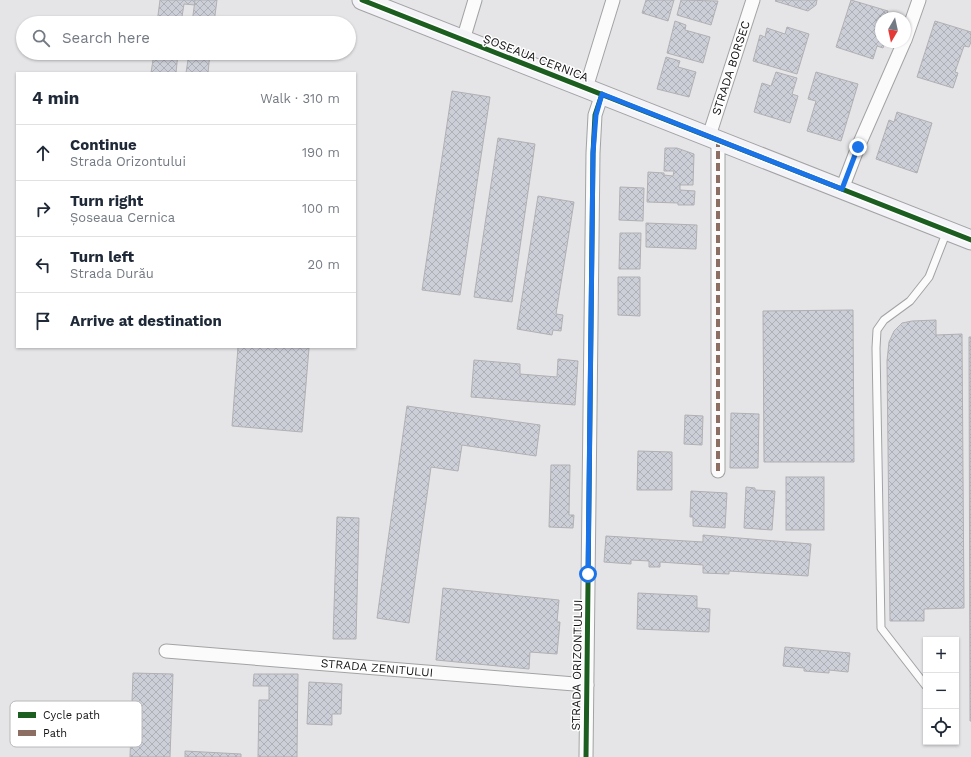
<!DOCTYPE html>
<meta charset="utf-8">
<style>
:root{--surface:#fff;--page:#f6f6f7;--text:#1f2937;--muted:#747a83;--line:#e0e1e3}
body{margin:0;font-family:"Work Sans",sans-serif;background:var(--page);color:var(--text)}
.controls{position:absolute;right:12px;bottom:12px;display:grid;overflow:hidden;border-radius:0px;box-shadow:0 1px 3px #0004}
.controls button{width:36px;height:36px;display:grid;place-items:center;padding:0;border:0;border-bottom:1px solid var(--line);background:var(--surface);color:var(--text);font:20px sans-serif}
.compass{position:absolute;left:875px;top:12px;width:36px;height:36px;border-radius:50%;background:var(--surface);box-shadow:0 1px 3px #0004;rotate:189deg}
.stop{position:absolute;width:12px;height:12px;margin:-9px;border:3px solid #1a73e8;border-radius:50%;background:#fff}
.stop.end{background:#1a73e8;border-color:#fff;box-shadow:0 1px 4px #0008}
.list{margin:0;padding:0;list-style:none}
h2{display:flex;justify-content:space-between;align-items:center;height:52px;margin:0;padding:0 16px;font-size:17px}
h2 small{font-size:13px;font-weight:400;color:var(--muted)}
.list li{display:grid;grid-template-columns:26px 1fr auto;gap:12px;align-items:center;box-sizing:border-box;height:56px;padding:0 16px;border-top:1px solid var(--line)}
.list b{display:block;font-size:15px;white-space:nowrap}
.list p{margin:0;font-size:13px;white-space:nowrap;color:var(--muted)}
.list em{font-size:13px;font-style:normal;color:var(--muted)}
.icon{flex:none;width:22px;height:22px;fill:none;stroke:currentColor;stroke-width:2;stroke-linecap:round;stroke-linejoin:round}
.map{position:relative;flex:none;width:971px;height:757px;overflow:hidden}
.search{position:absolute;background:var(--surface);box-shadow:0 1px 3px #0004;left:16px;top:16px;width:340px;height:44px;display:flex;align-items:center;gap:10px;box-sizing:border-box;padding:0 14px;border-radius:22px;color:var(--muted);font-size:15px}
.panel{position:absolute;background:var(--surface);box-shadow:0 1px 3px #0004;left:16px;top:72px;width:340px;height:276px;border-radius:0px}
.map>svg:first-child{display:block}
.building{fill:url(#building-cross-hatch);stroke:#b1b1b3}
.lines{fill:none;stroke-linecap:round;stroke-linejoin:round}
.lane-casing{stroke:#a2a3a4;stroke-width:9}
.street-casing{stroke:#a2a3a4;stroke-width:15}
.secondary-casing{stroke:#a2a3a4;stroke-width:21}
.lane{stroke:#fbfbfb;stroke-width:7}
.street{stroke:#fbfbfb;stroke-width:13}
.secondary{stroke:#f4f4f8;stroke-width:19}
.quiet{stroke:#8d6e63;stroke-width:4;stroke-dasharray:8 4;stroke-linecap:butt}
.cycleway-casing{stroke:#fff;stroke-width:8}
.cycleway{stroke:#1b5e20;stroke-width:5}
.route{stroke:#1a73e8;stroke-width:5}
.labels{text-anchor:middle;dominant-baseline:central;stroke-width:3;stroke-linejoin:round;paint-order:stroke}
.street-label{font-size:12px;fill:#141415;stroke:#fff}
.key{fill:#fff;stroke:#b8b8b9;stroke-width:1}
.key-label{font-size:11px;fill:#141415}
</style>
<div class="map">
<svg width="971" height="757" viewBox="0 0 971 757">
<defs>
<pattern id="building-cross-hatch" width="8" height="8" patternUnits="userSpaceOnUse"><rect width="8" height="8" fill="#ccced8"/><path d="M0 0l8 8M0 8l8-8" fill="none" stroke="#aeb0b8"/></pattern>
</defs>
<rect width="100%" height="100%" fill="#e5e5e7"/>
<g class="building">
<path d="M160 0H195V5L184 4 181 23H157Z"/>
<path d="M195 0H217L214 23H192Z"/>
<path d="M646 0H674L668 21 642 13Z"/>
<path d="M681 0 718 1 711 25 677 15Z"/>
<path d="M776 0H817L816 5 808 11 775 1Z"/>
<path d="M851 0 888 11 886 18H881V42H885L883 48 877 46 873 59 836 47Z"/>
<path d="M675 21 686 25 685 30 710 37 703 63 667 53Z"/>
<path d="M935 21 971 32V42L969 47 964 46 955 72 958 73 953 88 917 77Z"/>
<path d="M787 27 809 34 797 74 753 61 760 35 765 37 767 28 785 34Z"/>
<path d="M154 53H178L176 73H151Z"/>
<path d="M189 53H210L208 73H186Z"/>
<path d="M666 57 680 61 678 67 696 72 689 97 657 89Z"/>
<path d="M776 72 797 78 792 94 798 96 790 123 754 112 762 83 771 86Z"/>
<path d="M816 72 858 84 841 141 807 131 816 101 808 99Z"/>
<path d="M452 91 490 97 460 295 422 290Z"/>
<path d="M897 112 932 123 917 173 876 159 889 120 894 122Z"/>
<path d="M498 138 535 144 512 302 474 297Z"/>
<path d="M665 148H677L694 154 693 185H680V190L695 191 694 205H678V203L647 202 648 172 664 173V175L673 176 674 171H664Z"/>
<path d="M620 187 644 188 643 221 619 220Z"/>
<path d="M538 196 574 202 556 314 563 315 561 331 553 330 552 335 517 329Z"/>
<path d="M646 223 697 225 696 249 646 247Z"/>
<path d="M620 233H641L640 269H619Z"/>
<path d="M618 277H640V316L618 315Z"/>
<path d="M853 310 854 462H764L763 311Z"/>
<path d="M936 320V335L962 334 964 608 924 609V621H890L887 361 889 342 894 331 902 323 912 321Z"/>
<path d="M969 337H971V721H970Z"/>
<path d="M238 347 309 348 302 432 232 426Z"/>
<path d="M558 359 578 361 575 405 471 397 474 360 520 364V374L557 377Z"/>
<path d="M407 406 540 425 536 456 462 445 458 471 431 467 409 623 377 618Z"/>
<path d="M731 413 759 414 758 468H730Z"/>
<path d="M685 415 703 416 702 445 684 444Z"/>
<path d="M638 451 672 452V490H637Z"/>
<path d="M551 465H570L569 515H574L573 528 549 527Z"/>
<rect x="786" y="477" width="38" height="53"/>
<path d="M746 487 755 488V490L775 491 772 530 744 528Z"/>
<path d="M691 491 727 493 725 528 693 526V517H690Z"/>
<path d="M337 517 359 518 356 639H333Z"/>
<path d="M703 535 811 544 808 576 729 571V574L703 573V565L660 562V567H649V561L631 560V564L604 562 606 536 703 542Z"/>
<path d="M443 588 559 600 557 622H560L557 654 530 652 529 669 436 660Z"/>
<path d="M638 593 697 596V608L710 609 709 632 637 629Z"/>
<path d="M785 647 850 653 848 672 829 670V673L804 671V668L783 666Z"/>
<path d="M133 673 173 674 170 757H130Z"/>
<path d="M254 674H298L297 757H258L259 700H269V686H253Z"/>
<path d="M309 682 342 684 341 714H332V725L307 724Z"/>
<path d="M185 751 241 754V757H185Z"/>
</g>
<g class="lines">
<defs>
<path id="lane" d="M926 686 881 628 876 348 877 330 884 320 910 301 929 277 947 231"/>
<g id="street">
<path d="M463 40 475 0"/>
<path d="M905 40 919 0"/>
<path d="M586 88 613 0"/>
<path d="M709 136 753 0"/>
<path d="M842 189 858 147 904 42"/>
<path d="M718 471V140"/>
<path d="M166 651 587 685"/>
<path d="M586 757 593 153 595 115 602 94"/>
</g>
<path id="secondary" d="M362 0 971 240"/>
</defs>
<use href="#lane" class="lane-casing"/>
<use href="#street" class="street-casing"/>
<use href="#secondary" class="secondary-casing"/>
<use href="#lane" class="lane"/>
<use href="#street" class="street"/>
<use href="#secondary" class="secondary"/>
<path class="quiet" d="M718 471V140"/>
<defs>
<g id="cycleway">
<path d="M362 0 971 240"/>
<path d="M586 757 593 153 595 115 602 94"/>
</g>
</defs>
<use href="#cycleway" class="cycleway-casing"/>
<use href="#cycleway" class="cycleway"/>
</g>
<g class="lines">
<path class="route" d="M588 574 593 153 596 115 602 94 842 189 858 147"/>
</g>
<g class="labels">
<g class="street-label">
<text transform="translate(536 58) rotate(21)">ȘOSEAUA CERNICA</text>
<text transform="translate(731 68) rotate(-72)">STRADA BORSEC</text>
<text transform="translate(577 665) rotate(-89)">STRADA ORIZONTULUI</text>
<text transform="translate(377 668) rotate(5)">STRADA ZENITULUI</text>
</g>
</g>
<rect x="10" y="701" width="132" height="46" rx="6" class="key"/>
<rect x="18" y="712" width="18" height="6" fill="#1b5e20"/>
<rect x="18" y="730" width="18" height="6" fill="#8d6e63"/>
<g class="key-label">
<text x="43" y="719">Cycle path</text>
<text x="43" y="737">Path</text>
</g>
</svg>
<div class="controls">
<button>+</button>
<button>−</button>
<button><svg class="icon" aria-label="locate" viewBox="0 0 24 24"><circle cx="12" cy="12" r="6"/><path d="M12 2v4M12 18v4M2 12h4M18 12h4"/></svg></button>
</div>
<svg class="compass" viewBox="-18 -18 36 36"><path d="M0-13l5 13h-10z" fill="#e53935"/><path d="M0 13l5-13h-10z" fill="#747a83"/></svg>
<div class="stop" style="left:588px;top:574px"></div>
<div class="stop end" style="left:858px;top:147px"></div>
<div class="search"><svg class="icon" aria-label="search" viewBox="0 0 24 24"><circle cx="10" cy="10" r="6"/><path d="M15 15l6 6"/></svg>Search here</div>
<section class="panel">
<h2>4 min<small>Walk · 310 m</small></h2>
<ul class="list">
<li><svg class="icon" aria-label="ahead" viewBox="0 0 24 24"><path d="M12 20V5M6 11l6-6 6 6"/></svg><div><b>Continue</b><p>Strada Orizontului</p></div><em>190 m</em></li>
<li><svg class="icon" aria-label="right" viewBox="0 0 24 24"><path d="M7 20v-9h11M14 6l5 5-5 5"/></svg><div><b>Turn right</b><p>Șoseaua Cernica</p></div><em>100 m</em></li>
<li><svg class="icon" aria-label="left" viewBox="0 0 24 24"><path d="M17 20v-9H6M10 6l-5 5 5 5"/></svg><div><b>Turn left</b><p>Strada Durău</p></div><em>20 m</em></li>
<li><svg class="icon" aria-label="arrive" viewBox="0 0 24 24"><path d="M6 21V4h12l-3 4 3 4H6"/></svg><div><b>Arrive at destination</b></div></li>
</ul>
</section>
</div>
